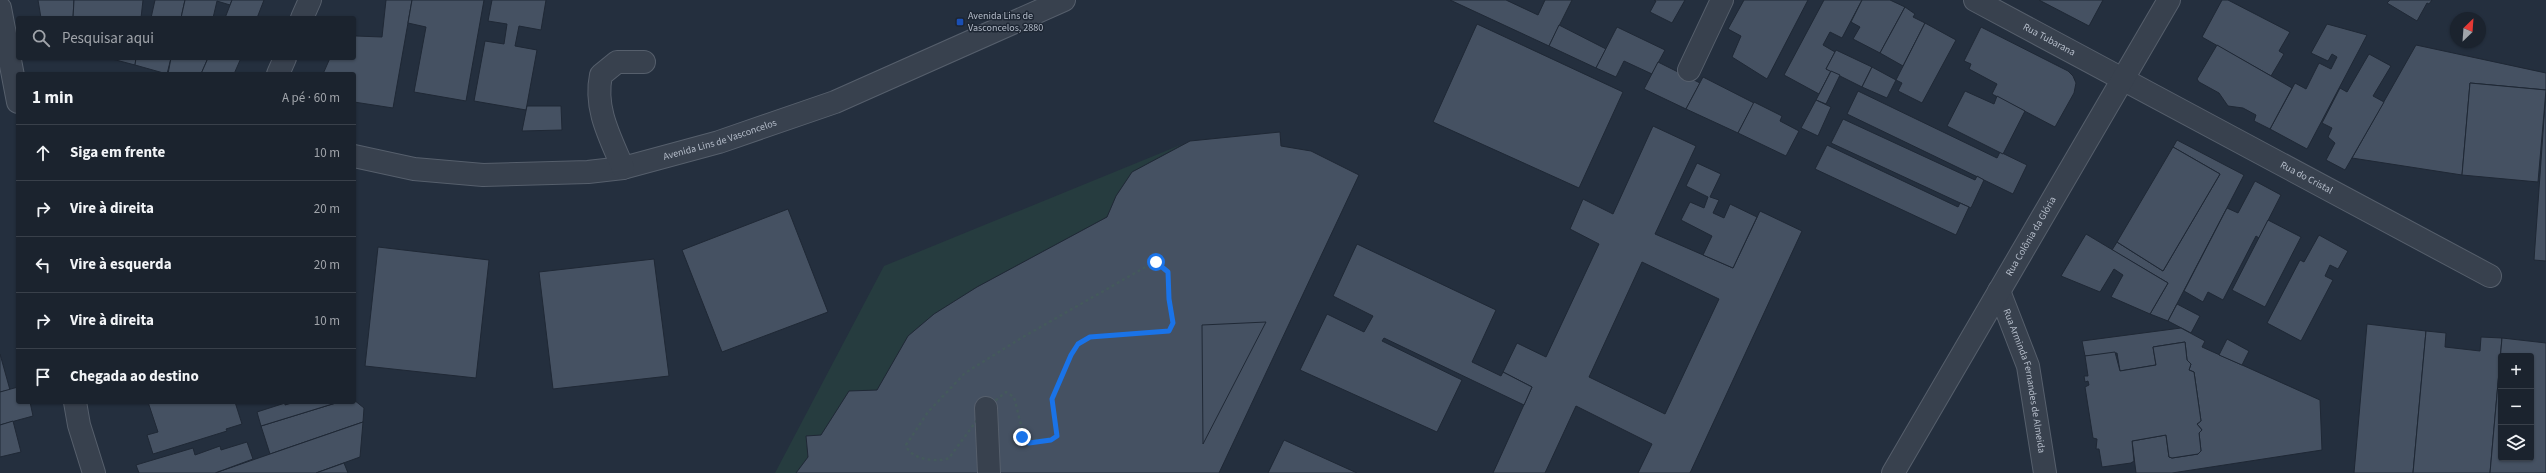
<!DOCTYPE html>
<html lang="pt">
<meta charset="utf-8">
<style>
:root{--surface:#1b232e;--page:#242b36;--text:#f1f3f6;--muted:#a0a4aa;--line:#39404a}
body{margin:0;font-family:"Source Sans 3",sans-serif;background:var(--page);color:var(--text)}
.controls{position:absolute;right:12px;bottom:12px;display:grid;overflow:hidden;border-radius:4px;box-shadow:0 1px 3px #0004}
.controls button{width:36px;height:36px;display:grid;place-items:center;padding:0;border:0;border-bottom:1px solid var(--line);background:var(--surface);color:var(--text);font:20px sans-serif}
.compass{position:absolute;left:2450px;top:12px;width:36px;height:36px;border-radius:50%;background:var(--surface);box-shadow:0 1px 3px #0004;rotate:25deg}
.stop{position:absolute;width:12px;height:12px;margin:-9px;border:3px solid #1a73e8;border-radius:50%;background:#fff}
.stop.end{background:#1a73e8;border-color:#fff;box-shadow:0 1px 4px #0008}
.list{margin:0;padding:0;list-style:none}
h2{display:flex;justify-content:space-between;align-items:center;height:52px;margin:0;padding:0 16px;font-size:17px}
h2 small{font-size:13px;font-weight:400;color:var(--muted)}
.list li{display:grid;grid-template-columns:26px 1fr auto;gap:12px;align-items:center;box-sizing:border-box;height:56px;padding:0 16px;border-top:1px solid var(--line)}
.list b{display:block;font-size:15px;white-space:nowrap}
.list em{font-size:13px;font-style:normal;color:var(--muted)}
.icon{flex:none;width:22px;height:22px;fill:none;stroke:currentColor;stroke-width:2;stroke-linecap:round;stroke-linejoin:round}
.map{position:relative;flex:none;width:2546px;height:473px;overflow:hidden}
.search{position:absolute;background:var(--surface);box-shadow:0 1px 3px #0004;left:16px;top:16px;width:340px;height:44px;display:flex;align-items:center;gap:10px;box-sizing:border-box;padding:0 14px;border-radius:4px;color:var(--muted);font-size:15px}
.panel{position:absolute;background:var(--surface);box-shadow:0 1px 3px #0004;left:16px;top:72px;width:340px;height:332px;border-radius:4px}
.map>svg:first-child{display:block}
.green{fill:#263c3f}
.building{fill:#455162;stroke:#1f2835;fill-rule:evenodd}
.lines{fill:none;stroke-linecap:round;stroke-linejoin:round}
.minor-casing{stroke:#565f6c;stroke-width:24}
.path{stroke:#44595c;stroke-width:2.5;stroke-dasharray:3 3;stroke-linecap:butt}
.minor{stroke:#38414e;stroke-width:22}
.route{stroke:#1a73e8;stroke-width:5}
.transit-dot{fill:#1a4fb4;stroke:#1d2633;stroke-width:1.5}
.labels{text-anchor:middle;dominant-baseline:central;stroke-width:3;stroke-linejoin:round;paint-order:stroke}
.poi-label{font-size:10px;fill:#b4bcc9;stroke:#1d2633;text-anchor:start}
.street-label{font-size:10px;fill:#b4bcc9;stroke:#1d2633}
</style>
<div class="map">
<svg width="2546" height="473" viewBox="0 0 2546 473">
<rect width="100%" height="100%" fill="#242f3e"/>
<path class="green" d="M1183 144 1132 172 1116 196 1107 217 977 287 934 314 908 336 877 390 849 391 821 435 807 436 808 457 796 473H775L884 266Z"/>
<g class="building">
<path d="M38 0H74L73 18H41Z"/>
<path d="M74 0H143L141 18H73Z"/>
<path d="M155 0H185L181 18H151Z"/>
<path d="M185 0H232L230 5 217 1 213 18H181Z"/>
<path d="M232 0H264L257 18H225Z"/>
<path d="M386 0H412L393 108 354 102V74H323L330 58H354V33L356 36 382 37Z"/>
<path d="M412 0H484L466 101 414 92 426 27 408 23Z"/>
<path d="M492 0H546L541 30 519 26 515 46 537 50 526 110 474 101 485 41 504 44 507 24 488 21Z"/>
<path d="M1450 0H1506L1538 15 1545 0H1572L1549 46Z"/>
<path d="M1654 0H1685L1672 23 1650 12 1656 1Z"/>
<path d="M1744 0H1808L1767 79 1732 57 1741 36 1728 29Z"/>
<path d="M1824 0H1862L1842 38 1830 32 1823 45 1835 52 1826 69 1831 71 1819 94 1784 75Z"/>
<path d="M1862 0H1890L1905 7 1880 53 1853 39 1860 27 1851 22Z"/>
<path d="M2039 0H2103L2089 26Z"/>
<path d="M2222 0H2228L2290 32 2279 51 2284 54 2271 76 2202 37Z"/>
<path d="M2390 0H2432L2429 4 2427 3 2417 21 2387 3Z"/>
<path d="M1905 7 1915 14 1913 17 1925 23 1903 66 1880 53Z"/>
<path d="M1925 23 1956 40 1922 103 1898 91 1902 83 1896 80Z"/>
<path d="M1477 24 1623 92 1579 188 1433 122Z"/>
<path d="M2327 24 2367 35 2307 149 2270 129 2295 83 2306 89 2319 63 2331 69 2337 57 2332 54 2328 61 2311 53Z"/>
<path d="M1559 25 1606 49 1596 68 1549 46Z"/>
<path d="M1617 27 1665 50 1652 74 1624 61 1616 77 1596 68Z"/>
<path d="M1981 27 2068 71 2073 76 2076 83 2074 93 2055 127 1992 94 1997 84 1969 69 1971 64 1964 61Z"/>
<path d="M2217 45 2292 88 2270 129 2254 121 2256 115 2243 108 2228 106 2219 93 2199 82 2197 79Z"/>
<path d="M2416 45 2546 73V261L2534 260 2546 90 2470 83 2462 175 2352 158Z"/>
<path d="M1836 50 1872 67 1862 87 1826 69Z"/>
<path d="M2369 54 2391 66 2373 96 2384 102 2345 170 2326 160 2335 143 2328 137 2332 128 2322 123 2340 88 2347 92Z"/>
<path d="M108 58H136L135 65 112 59Z"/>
<path d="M136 58H171L167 74 135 65Z"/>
<path d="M171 58H208L201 74H168Z"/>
<path d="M208 58H241L234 74H201Z"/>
<path d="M1658 62 1700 83 1686 109 1644 89Z"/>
<path d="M1872 67 1896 80 1887 98 1862 87Z"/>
<path d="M1831 71 1840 75 1826 104 1816 100Z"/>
<path d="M1703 77 1754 103 1738 133 1686 109Z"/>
<path d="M2470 83 2546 90 2538 182 2462 175Z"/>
<path d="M1858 91 1997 158 2000 152 2027 165 2013 194 1847 114Z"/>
<path d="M1965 91 1994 104 1997 96 2025 111 2003 154 1947 126Z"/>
<path d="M1816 100 1831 107 1818 136 1801 128Z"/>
<path d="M1754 102 1782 116 1780 121 1799 131 1786 156 1738 133Z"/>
<path d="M527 106H561L562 130 522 131Z"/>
<path d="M1843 119 1975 180 1977 176 1984 180 1971 208 1831 143Z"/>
<path d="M1653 126 1696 146 1655 234 1733 268 1760 211 1802 231 1690 473H1638L1652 444 1576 406 1545 473H1493L1532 387 1503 372 1517 343 1546 357 1599 244 1570 229 1583 199 1613 214ZM1642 262 1719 299 1665 414 1589 377Z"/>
<path d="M1280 132 1281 146 1311 151 1359 175 1219 473H796L808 457 806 436 821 435 849 391 877 390 908 336 934 314 977 287 1107 217 1116 196 1132 172 1190 141Z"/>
<path d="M2177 140 2244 175 2168 321 2150 314 2168 283 2112 250 2117 242 2163 271 2220 174 2173 147Z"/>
<path d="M1827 145 1958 207 1960 203 1969 207 1956 235 1815 169Z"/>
<path d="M2173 147 2220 174 2163 271 2117 242Z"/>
<path d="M1697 163 1721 174 1710 197 1719 200 1713 213 1724 218 1730 204 1757 217 1733 268 1703 255 1712 236 1681 220 1690 202 1704 208 1708 197 1686 186Z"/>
<path d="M2255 181 2281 195 2259 238 2256 236 2223 300 2208 292 2203 302 2184 291 2227 208 2238 213Z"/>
<path d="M788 209 828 312 722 352 682 250Z"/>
<path d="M2268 220 2301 237 2265 307 2232 290Z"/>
<path d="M2086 234 2168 283 2150 314 2111 297 2123 275 2114 269 2100 292 2061 276Z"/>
<path d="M2319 235 2348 251 2338 269 2330 265 2325 276 2333 280 2301 341 2267 323 2300 260 2304 262Z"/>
<path d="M1357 244 1496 310 1472 362 1501 376 1503 372 1532 387 1524 405 1384 338 1382 341 1462 380 1437 432 1300 370 1327 314 1364 332 1373 316 1333 296Z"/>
<path d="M378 247 489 260 476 378 365 366Z"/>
<path d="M654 259 669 376 553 389 539 272Z"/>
<path d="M2177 304 2200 316 2191 333 2168 321Z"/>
<path d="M1266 322 1203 444 1202 325Z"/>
<path d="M2367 324 2426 331 2413 473H2354Z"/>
<path d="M2181 328 2205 341 2202 347 2320 400 2322 450 2172 473H2136L2132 441 2166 435 2169 457 2172 458 2198 454 2201 451 2199 433 2202 430 2197 424 2201 421 2194 372 2189 370 2191 364 2187 360 2185 342 2153 347 2156 365 2120 371 2117 353 2085 356 2082 341Z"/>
<path d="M2426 331 2446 333 2445 347 2480 351 2481 337 2502 338 2490 473H2413Z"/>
<path d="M2502 338 2546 343V473H2490ZM2501 356H2531V458H2501Z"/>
<path d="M2227 339 2249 351 2242 365 2219 355Z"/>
<path d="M2185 342 2187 360 2191 364 2189 370 2194 372 2201 421 2197 424 2202 430 2199 433 2201 451 2198 454 2172 458 2169 457 2166 435 2132 441 2134 461 2131 463 2102 467 2099 449H2096L2097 439 2093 438 2085 387 2089 385 2088 381 2085 382 2084 376H2088L2085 356 2115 352 2120 371 2156 365 2153 347Z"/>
<path d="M0 354 10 390 0 392Z"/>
<path d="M18 387V402H30L33 416 0 425V392Z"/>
<path d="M354 400 364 408 363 422 270 454 261 426 339 402H354Z"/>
<path d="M148 402H235L242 424 226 429 227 431 153 454 147 435 158 432Z"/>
<path d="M295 402H339L261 426 257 412 285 403V405Z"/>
<path d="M13 421 21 452 0 457V425Z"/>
<path d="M363 422 360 457 316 473H215Z"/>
<path d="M1284 440 1357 473H1268Z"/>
<path d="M247 442 253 459 215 473H139L136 465 193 448 195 455 220 446 221 450Z"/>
<path d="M344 463 348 473H316Z"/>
</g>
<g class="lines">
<defs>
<g id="minor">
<path id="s1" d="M1975 0 2490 276"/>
<path d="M0 8 18 102"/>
<path d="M302 18 310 0"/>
<path d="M1689 70 1722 0"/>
<path d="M278 74 285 58"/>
<path id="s2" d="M354 156 414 169 483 175 588 172 623 168 719 142 835 102 1064 0"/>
<path d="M623 168C610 137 594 109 601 75L617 62H644"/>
<path id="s3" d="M1999 291 2028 366 2045 473"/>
<path d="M75 402 79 425 94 473"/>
<path d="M986 408 989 473"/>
<path id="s4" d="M1893 473 2169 0"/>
</g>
</defs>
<use href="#minor" class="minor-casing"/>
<path class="path" d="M1156 261 1168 272 1169 299 1173 323 1169 331 1090 337 1079 344 1071 355 1052 399 1057 436 1055 438 1025 441 1014 397 1006 392 986 408 949 458C937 463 909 459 906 445L928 412 965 373 1023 337Z"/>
<use href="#minor" class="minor"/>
</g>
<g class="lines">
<path class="route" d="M1022 437 1029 443 1051 440 1057 436 1052 399 1071 355 1078 344 1090 337 1169 331 1173 323 1169 299 1168 272 1156 262"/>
</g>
<rect class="transit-dot" x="956" y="18" width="8" height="8" rx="2"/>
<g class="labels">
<g class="poi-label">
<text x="968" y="16">Avenida Lins de<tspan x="968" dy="12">Vasconcelos, 2880</tspan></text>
</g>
<g class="street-label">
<text stroke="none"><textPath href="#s1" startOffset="84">Rua Tubarana</textPath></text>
<text stroke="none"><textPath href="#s2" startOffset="372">Avenida Lins de Vasconcelos</textPath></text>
<text stroke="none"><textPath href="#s1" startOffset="376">Rua do Cristal</textPath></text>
<text stroke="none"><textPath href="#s4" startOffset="274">Rua Colônia da Glória</textPath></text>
<text stroke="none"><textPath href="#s3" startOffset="94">Rua Arminda Fernandes de Almeida</textPath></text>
</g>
</g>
</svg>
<div class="controls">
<button>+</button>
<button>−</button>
<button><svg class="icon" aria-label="layers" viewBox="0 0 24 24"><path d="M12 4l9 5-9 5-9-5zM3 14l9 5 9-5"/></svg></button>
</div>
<svg class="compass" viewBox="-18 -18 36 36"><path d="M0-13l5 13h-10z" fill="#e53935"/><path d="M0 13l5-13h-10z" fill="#a0a4aa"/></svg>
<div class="stop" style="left:1156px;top:262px"></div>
<div class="stop end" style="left:1022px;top:437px"></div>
<div class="search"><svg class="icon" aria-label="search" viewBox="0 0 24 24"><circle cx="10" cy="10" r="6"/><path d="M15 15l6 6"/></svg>Pesquisar aqui</div>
<section class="panel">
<h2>1 min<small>A pé · 60 m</small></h2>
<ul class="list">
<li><svg class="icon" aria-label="ahead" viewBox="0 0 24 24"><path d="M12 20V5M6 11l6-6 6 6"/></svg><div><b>Siga em frente</b></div><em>10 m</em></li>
<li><svg class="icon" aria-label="right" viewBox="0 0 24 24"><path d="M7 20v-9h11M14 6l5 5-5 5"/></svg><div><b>Vire à direita</b></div><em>20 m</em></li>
<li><svg class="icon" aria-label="left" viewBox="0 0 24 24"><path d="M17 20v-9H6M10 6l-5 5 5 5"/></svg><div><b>Vire à esquerda</b></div><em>20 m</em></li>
<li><svg class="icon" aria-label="right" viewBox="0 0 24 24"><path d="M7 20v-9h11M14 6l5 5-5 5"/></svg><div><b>Vire à direita</b></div><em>10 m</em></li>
<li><svg class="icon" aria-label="arrive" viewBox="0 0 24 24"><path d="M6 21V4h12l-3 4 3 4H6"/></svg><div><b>Chegada ao destino</b></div></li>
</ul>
</section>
</div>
